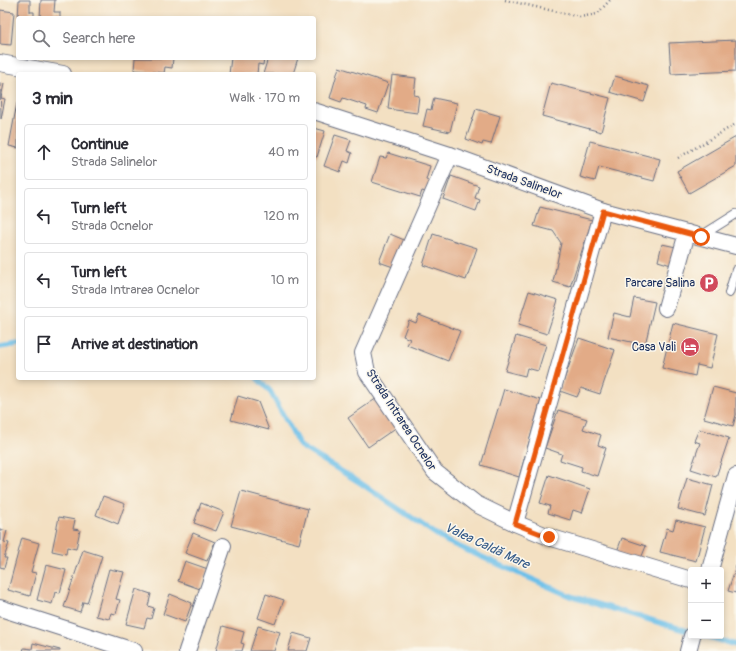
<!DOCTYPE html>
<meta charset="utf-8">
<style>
:root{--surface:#fff;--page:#f7f7f7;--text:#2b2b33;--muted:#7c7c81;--line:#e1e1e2}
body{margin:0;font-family:Pangolin,sans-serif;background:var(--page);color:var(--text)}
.controls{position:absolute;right:12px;bottom:12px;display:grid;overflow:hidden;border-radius:4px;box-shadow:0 2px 6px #0003}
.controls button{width:36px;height:36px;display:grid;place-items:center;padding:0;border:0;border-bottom:1px solid var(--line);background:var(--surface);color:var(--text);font:20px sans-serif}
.stop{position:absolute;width:12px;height:12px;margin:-9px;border:3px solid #ea580c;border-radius:50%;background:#fff}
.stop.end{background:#ea580c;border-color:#fff;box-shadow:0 1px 4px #0008}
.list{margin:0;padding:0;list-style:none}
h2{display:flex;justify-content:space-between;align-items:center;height:52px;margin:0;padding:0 16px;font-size:17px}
h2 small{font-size:13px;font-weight:400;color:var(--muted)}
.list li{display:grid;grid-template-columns:26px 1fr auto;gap:12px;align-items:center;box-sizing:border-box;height:56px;margin:0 8px 8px;padding:0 8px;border:1px solid var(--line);border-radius:4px}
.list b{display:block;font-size:15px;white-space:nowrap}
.list p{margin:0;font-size:13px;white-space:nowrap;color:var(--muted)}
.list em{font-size:13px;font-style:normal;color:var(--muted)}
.icon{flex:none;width:22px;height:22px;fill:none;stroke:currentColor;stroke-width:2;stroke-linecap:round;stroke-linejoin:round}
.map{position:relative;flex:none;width:736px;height:651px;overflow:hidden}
.search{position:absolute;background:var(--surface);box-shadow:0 2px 6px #0003;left:16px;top:16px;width:300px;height:44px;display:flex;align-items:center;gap:10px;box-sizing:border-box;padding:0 14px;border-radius:4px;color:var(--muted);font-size:15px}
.panel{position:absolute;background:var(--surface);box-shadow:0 2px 6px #0003;left:16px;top:72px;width:300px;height:308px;border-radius:4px}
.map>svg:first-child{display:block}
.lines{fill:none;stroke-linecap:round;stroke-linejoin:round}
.stream{stroke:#6dc0e9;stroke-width:5.5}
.building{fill:#e2ab87}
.service-casing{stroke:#676d81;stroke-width:10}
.minor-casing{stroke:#676d81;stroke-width:18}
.path{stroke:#676d81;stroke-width:2.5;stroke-dasharray:1 3;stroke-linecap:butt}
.service{stroke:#fff;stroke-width:8}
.minor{stroke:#fff;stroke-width:16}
.route{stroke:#ea580c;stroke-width:5}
.labels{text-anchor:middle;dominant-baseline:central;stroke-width:3;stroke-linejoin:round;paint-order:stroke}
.street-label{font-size:12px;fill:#1b2f5e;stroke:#fbf7ec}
.poi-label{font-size:12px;fill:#1b2f5e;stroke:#fbf7ec;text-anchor:end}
.water-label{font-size:13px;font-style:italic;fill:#345a88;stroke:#fbf7ec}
</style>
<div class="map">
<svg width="736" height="651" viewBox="0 0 736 651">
<rect width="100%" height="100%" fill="#fbf7ec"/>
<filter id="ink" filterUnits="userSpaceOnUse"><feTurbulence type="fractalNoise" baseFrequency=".025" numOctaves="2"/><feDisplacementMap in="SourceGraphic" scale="8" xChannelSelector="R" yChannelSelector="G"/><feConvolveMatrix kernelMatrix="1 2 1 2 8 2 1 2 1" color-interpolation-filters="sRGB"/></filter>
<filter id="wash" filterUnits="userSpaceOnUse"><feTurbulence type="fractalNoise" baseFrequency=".012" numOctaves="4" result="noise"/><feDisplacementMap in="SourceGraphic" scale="16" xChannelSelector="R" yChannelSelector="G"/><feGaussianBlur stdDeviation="0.9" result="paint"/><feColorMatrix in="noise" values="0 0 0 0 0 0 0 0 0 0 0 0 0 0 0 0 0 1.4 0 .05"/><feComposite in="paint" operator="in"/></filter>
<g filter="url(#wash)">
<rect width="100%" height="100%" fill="#f3e0c2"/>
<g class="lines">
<g class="stream">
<path d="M0 347 18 344"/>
<path d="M257 378 270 391 300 446 359 482 446 541 570 596 691 632"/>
<path d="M706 636 736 645"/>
</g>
</g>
<g id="blocks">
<g class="building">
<path d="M19 0H30V12H34V18H18Z"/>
<path d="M41 0H55L54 12H60V18H40Z"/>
<path d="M0 10 14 12 11 45 0 44Z"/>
<path d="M736 40V71L671 74 669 43Z"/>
<path d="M135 58H173L172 68 165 67 164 73 134 70Z"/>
<path d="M231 58H264L263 65 258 64 257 74H229Z"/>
<path d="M268 58H298L293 74H263Z"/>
<path d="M339 67 388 83 378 113 366 109 367 106 343 98 341 102 330 98Z"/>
<path d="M392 75 416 78 414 95 419 96 417 113 388 109Z"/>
<path d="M615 76 649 86 644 102 610 92Z"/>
<path d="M0 83 4 84 1 98 5 99 1 119Z"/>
<path d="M551 83 610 98 601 132 542 116Z"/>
<path d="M434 98 457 103 450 132 423 126 427 109 431 110Z"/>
<path d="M17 103H18V148L9 146Z"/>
<path d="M476 109 500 116 491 144 483 142 482 145 466 139Z"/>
<path d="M314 128 325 131 317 157 314 156Z"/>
<path d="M335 135 351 140 347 151 352 153 349 163 344 161 340 172 324 166Z"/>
<path d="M736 137V166L689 193 677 171Z"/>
<path d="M590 141 660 159 654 181 599 167 595 181 580 177Z"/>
<path d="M388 153 430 166 426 180 430 182 426 192 422 191 420 197 372 182 380 157 386 158Z"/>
<path d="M451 176 479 186 475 198 480 200 476 211 443 199Z"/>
<path d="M540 207 592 220 570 287 553 282 561 243 553 231 534 226Z"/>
<path d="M390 234 409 242 399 269 379 262Z"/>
<path d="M433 234 477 248 466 280 423 265Z"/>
<path d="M662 244 676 247 671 265 658 261Z"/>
<path d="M529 291 558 300 547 334 518 325Z"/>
<path d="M634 298 655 302 645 345 608 337 614 313 630 317Z"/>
<path d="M419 315 460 331 448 361 407 345 410 339 403 336 409 320 416 323Z"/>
<path d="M673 323 718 334 710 368 697 365 695 376 662 368Z"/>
<path d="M516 336 546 345 538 371 527 368 525 376 505 371Z"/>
<path d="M579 338 615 350 600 394 581 388 577 397 560 391Z"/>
<path d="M713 387 736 393V415L733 426 704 418Z"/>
<path d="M504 389 541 400 519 477 481 465Z"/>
<path d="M238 396 258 402 269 430 231 420Z"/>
<path d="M377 398 397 427 368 447 348 418Z"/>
<path d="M558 410 587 419 583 429 601 435 598 445 606 448 597 476 581 471 582 467 560 460 562 454 545 448Z"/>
<path d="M699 429 729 438 716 477 691 469 700 443 694 441Z"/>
<path d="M549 475 590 489 582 513 573 510 570 520 548 513 550 506 540 503Z"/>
<path d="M687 478 713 485 705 516 678 509Z"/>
<path d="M241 491 308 509 299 544 231 526Z"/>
<path d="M103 496 125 504 118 524 96 515Z"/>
<path d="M201 503 224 512 216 531 194 523Z"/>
<path d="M59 517 75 520 73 529 80 530 76 549 67 547 66 554 52 551Z"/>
<path d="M676 520 705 527 696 561 660 552 667 528 673 530Z"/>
<path d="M0 529 7 531 4 542 9 543 4 558H7L4 568 0 567Z"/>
<path d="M193 533 215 542 207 561 185 553Z"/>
<path d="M22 538 39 543 31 572 36 573 30 596 8 590Z"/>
<path d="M622 538 646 546 640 561 616 554Z"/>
<path d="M83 550 102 556 87 603 83 602 80 612 64 607Z"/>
<path d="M185 561 208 569 200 589 178 581Z"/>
<path d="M46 565 66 570 60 593 55 592 52 604 37 600Z"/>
<path d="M736 566V593L728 591Z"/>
<path d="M109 569 124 572 116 599 120 600 116 614 111 613 109 619 96 616Z"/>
<path d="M136 589 151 594 148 606 154 608 151 619 147 618 144 628 126 624Z"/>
<path d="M170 594 192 603 185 622 163 614Z"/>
<path d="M266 594 284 600 275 624 258 618Z"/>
<path d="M223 626 244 632 241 643 244 644 242 651H216Z"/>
<path d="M258 626 280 632 274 651H250Z"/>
<path d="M293 633 311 638 307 651H288Z"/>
<path d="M33 643 60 650V651H23L24 648 32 649Z"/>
</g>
</g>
</g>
<g filter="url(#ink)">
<use href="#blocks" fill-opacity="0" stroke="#676d81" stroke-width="1"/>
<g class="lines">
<defs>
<g id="service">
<path d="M701 236 736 214"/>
<path d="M729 293 736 270"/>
</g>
<g id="minor">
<path d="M0 63 63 74"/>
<path d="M314 111 450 155 603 211 736 246"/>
<path d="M450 155 363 353 367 372 435 472 476 504 515 523 549 537 691 580"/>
<path d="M666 308 687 233"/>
<path d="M515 523 603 211"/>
<path d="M710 570 736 476"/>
<path d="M0 608 134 651"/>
<path d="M187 651 223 546"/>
<path d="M688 651 692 636"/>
</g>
</defs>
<use href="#service" class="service-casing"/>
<use href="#minor" class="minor-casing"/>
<g class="path">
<path d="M505 0 580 17 597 14 610 0"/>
<path d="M678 158 736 124"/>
</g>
<use href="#service" class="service"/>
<use href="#minor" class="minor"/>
</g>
</g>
<g class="lines" filter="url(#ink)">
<path class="route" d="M549 537 515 524 603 211 701 237"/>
</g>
<defs>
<symbol id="parking-disc" viewBox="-11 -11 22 22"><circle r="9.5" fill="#d1495b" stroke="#fbf7ec"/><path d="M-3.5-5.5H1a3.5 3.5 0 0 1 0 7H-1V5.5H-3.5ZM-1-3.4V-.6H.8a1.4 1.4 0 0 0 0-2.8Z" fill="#fff"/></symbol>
<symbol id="hotel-disc" viewBox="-11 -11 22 22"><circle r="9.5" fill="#d1495b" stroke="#fbf7ec"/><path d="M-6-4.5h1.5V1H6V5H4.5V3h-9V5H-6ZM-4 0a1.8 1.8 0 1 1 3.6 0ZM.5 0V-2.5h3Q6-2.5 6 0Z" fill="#fff"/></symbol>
</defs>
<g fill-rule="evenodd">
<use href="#parking-disc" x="698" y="272" width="22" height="22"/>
<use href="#hotel-disc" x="679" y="336" width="22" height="22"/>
</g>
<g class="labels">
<g class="street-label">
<text transform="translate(524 182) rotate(20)">Strada Salinelor</text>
<text transform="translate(401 420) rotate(57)">Strada Intrarea Ocnelor</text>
</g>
<g class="poi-label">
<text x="695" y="283">Parcare Salina</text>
<text x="676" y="347">Casa Vali</text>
</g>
<g class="water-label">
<text transform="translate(487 546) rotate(25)">Valea Caldă Mare</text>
</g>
</g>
</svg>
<div class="controls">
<button>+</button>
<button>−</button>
</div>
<div class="stop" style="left:701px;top:237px"></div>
<div class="stop end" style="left:549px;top:537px"></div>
<div class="search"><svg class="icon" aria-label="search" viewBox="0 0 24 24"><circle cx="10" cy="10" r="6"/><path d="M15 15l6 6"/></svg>Search here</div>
<section class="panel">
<h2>3 min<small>Walk · 170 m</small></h2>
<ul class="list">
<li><svg class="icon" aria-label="ahead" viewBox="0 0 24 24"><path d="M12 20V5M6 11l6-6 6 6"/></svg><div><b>Continue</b><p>Strada Salinelor</p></div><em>40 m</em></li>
<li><svg class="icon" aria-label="left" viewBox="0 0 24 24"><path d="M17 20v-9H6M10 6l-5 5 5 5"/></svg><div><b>Turn left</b><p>Strada Ocnelor</p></div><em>120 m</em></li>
<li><svg class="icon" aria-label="left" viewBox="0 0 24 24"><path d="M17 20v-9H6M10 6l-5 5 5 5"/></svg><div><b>Turn left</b><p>Strada Intrarea Ocnelor</p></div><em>10 m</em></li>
<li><svg class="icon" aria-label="arrive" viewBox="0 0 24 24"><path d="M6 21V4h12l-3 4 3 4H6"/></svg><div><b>Arrive at destination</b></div></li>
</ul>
</section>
</div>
